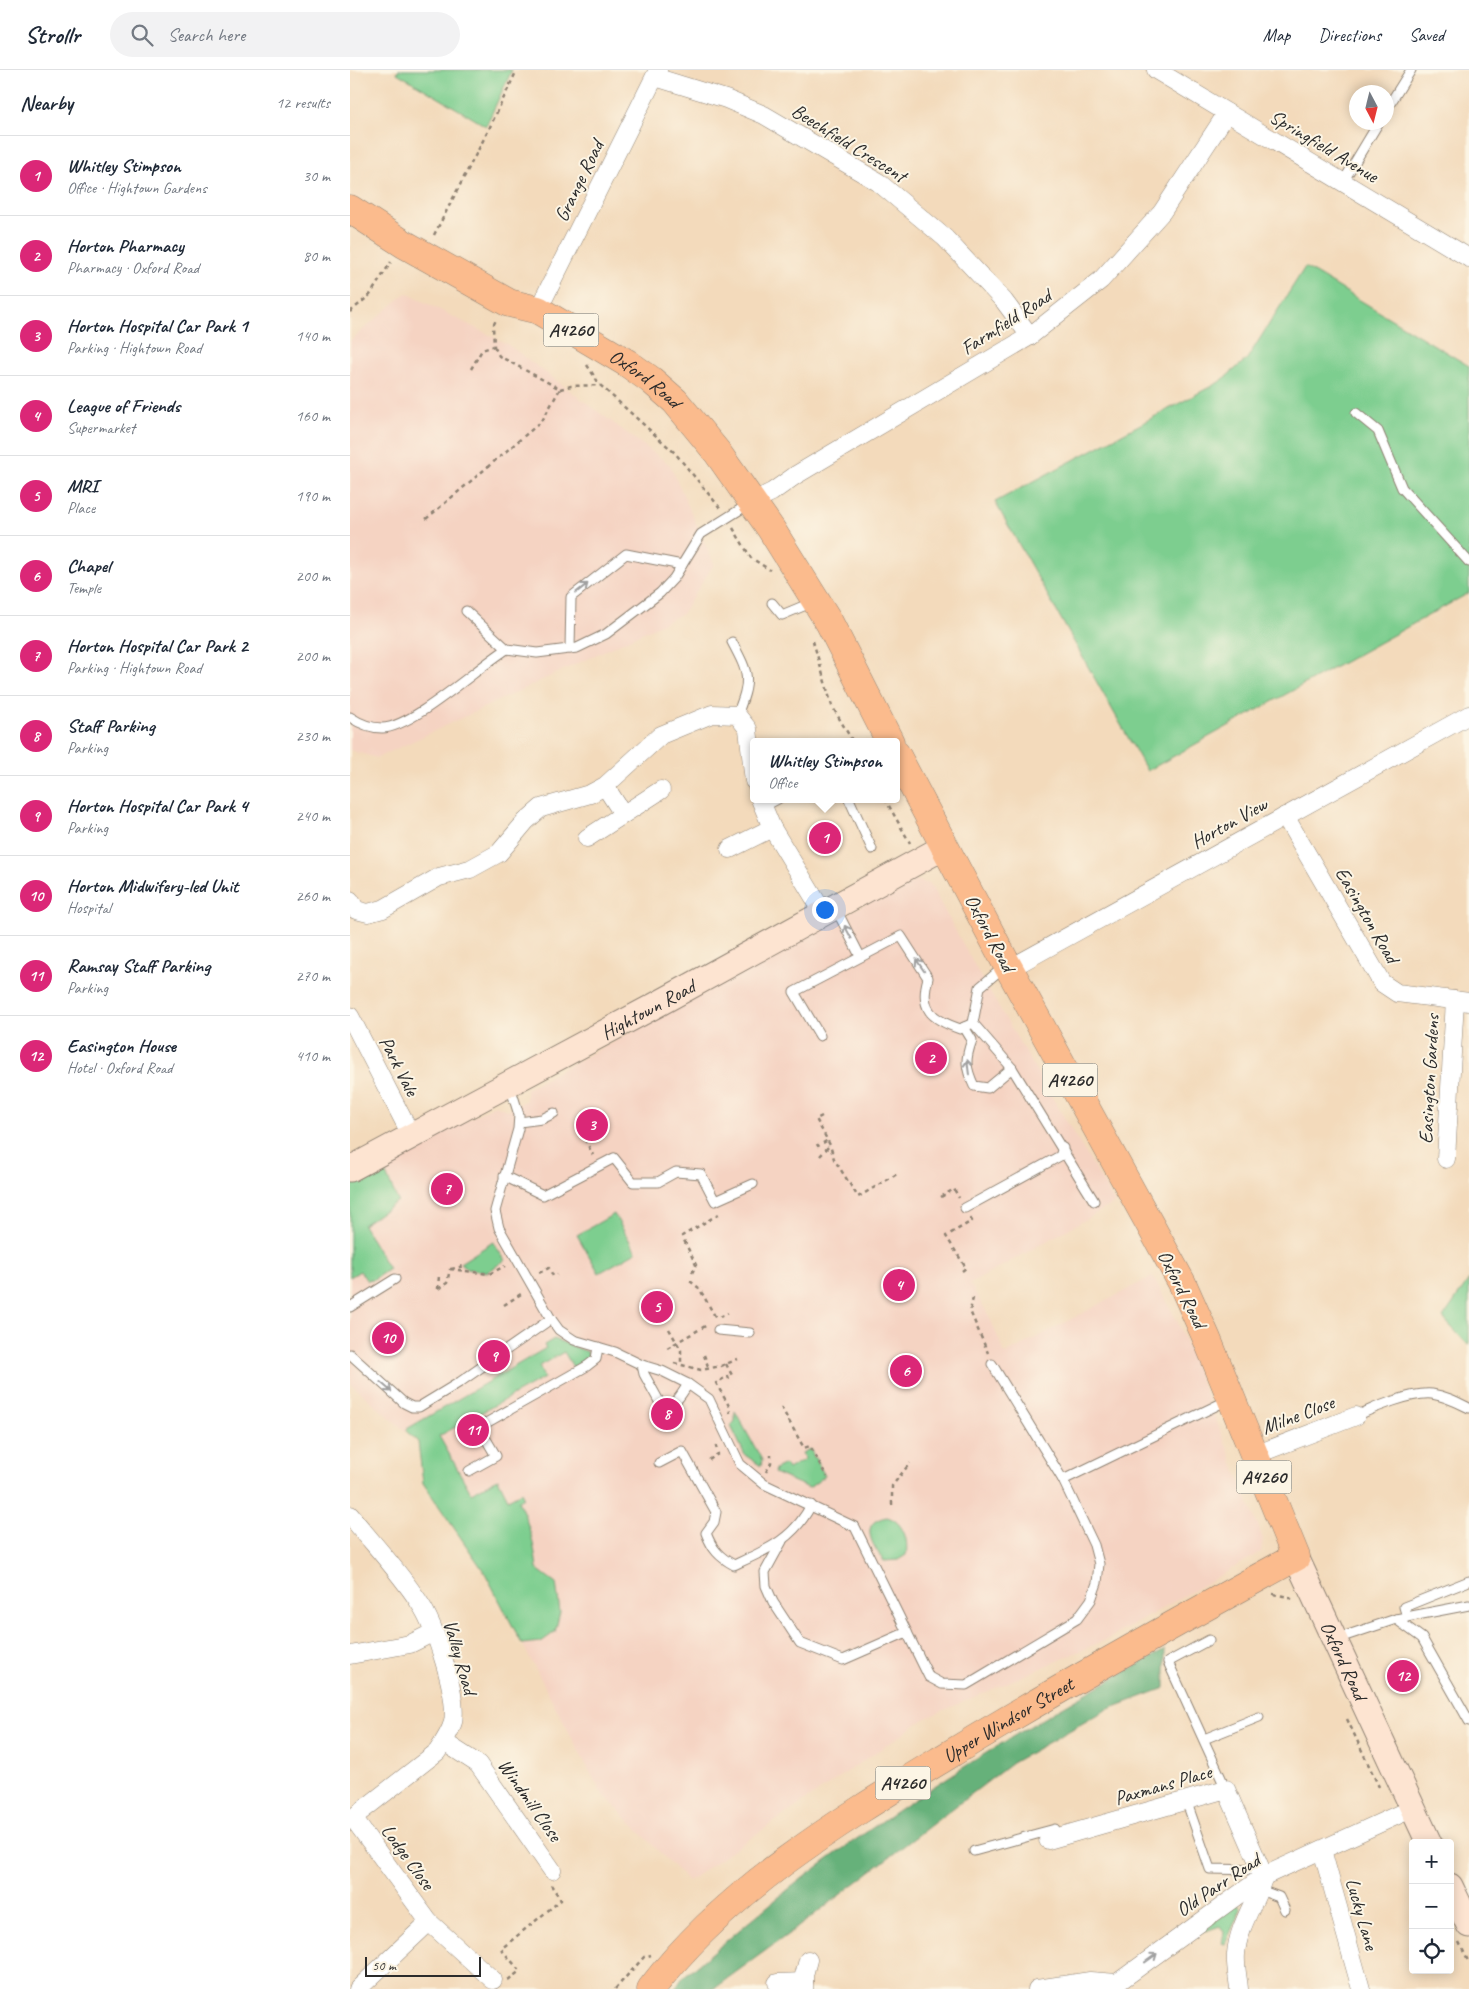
<!DOCTYPE html>
<meta charset="utf-8">
<style>
:root{--surface:#fff;--page:#f2f2f3;--text:#1f2937;--muted:#747a83;--line:#e0e1e3;--accent:#db2777}
body{margin:0;font-family:Caveat,sans-serif;background:var(--page);color:var(--text)}
.controls{position:absolute;right:15px;bottom:15px;display:grid;overflow:hidden;border-radius:5px;box-shadow:0 2px 12px #0003}
.controls button{width:45px;height:45px;display:grid;place-items:center;padding:0;border:0;border-bottom:1px solid var(--line);background:var(--surface);color:var(--text);font:25px sans-serif}
.compass{position:absolute;left:999px;top:15px;width:45px;height:45px;border-radius:50%;background:var(--surface);box-shadow:0 2px 12px #0003;rotate:173deg}
.scale{position:absolute;left:15px;bottom:12px;width:116px;box-sizing:border-box;padding-left:5px;border:2px solid #2b2b2b;border-top:0;font-size:14px;line-height:18px;white-space:nowrap;color:#2b2b2b;-webkit-text-stroke:4px #fcf5e5;paint-order:stroke}
.you{position:absolute;left:474px;top:839px;width:18px;height:18px;margin:-12px;border:4px solid #fff;border-radius:50%;background:#1a73e8;box-shadow:0 0 0 8px #1a73e833}
.badge{display:grid;place-items:center;width:32px;height:32px;border-radius:50%;background:var(--accent);color:#fff;font-size:16px;font-weight:700}
.pin{position:absolute;translate:-50% -50%;border:2px solid #fff;box-shadow:0 1px 5px #0006}
.popup{position:absolute;left:400px;top:668px;width:150px;height:65px;box-sizing:border-box;display:grid;place-content:center;border-radius:5px;background:var(--surface);filter:drop-shadow(0 1px 4px #0005);font-size:16px;white-space:nowrap;color:var(--muted)}
.popup b{font-size:19px;color:var(--text)}
.popup::after{content:'';position:absolute;left:50%;top:100%;margin-left:-10px;border:10px solid transparent;border-top-color:var(--surface)}
.list{margin:0;padding:0;list-style:none}
h2{display:flex;justify-content:space-between;align-items:center;height:65px;margin:0;padding:0 20px;font-size:21px}
h2 small{font-size:16px;font-weight:400;color:var(--muted)}
.list li{display:grid;grid-template-columns:32px 1fr auto;gap:15px;align-items:center;box-sizing:border-box;height:80px;padding:0 20px;border-top:1px solid var(--line)}
.list b{display:block;font-size:19px;white-space:nowrap}
.list p{margin:0;font-size:16px;white-space:nowrap;color:var(--muted)}
.list em{font-size:16px;font-style:normal;color:var(--muted)}
.icon{flex:none;width:28px;height:28px;fill:none;stroke:currentColor;stroke-width:2;stroke-linecap:round;stroke-linejoin:round}
.map{position:relative;flex:none;width:1119px;height:1919px;overflow:hidden}
header{display:flex;align-items:center;gap:30px;box-sizing:border-box;height:70px;padding:0 25px;background:var(--surface);border-bottom:1px solid var(--line)}
header strong{font-size:24px}
nav{display:flex;gap:28px;margin-inline-start:auto;font-size:18px}
.search{width:350px;height:45px;background:var(--page);display:flex;align-items:center;gap:12px;box-sizing:border-box;padding:0 18px;border-radius:28px;color:var(--muted);font-size:19px}
main{display:flex}
aside{flex:1;background:var(--surface)}
.map>svg:first-child{display:block}
.built{fill:#f5d3c2}
.green{fill:#7dce8f;stroke:#547c5d}
.forest{fill:#66b17a;stroke:#486e52}
.lines{fill:none;stroke-linecap:round;stroke-linejoin:round}
.lane-casing{stroke:#8f8273;stroke-width:11}
.street-casing{stroke:#8f8273;stroke-width:19}
.secondary-casing{stroke:#8f8273;stroke-width:27}
.primary-casing{stroke:#8f8273;stroke-width:29}
.path{stroke:#8f8273;stroke-width:2.5;stroke-dasharray:4 4;stroke-linecap:butt}
.lane{stroke:#fff;stroke-width:9}
.street{stroke:#fff;stroke-width:18}
.secondary{stroke:#fde4d1;stroke-width:25}
.primary{stroke:#fbbb8d;stroke-width:28}
.oneway{stroke:#a0a0a0}
.labels{text-anchor:middle;dominant-baseline:central;stroke-width:4;stroke-linejoin:round;paint-order:stroke}
.shield{fill:#fcf5e5;stroke:#6a6863;stroke-width:1}
.shield-label{font-size:19px;font-weight:bold;fill:#2b2b2b}
.street-label{font-size:20px;fill:#2b2b2b;stroke:#fcf5e5}
</style>
<header>
<strong>Strollr</strong>
<div class="search"><svg class="icon" aria-label="search" viewBox="0 0 24 24"><circle cx="10" cy="10" r="6"/><path d="M15 15l6 6"/></svg>Search here</div>
<nav><a>Map</a><a>Directions</a><a>Saved</a></nav>
</header>
<main>
<aside>
<h2>Nearby<small>12 results</small></h2>
<ul class="list">
<li><span class="badge">1</span><div><b>Whitley Stimpson</b><p>Office · Hightown Gardens</p></div><em>30 m</em></li>
<li><span class="badge">2</span><div><b>Horton Pharmacy</b><p>Pharmacy · Oxford Road</p></div><em>80 m</em></li>
<li><span class="badge">3</span><div><b>Horton Hospital Car Park 1</b><p>Parking · Hightown Road</p></div><em>140 m</em></li>
<li><span class="badge">4</span><div><b>League of Friends</b><p>Supermarket</p></div><em>160 m</em></li>
<li><span class="badge">5</span><div><b>MRI</b><p>Place</p></div><em>190 m</em></li>
<li><span class="badge">6</span><div><b>Chapel</b><p>Temple</p></div><em>200 m</em></li>
<li><span class="badge">7</span><div><b>Horton Hospital Car Park 2</b><p>Parking · Hightown Road</p></div><em>200 m</em></li>
<li><span class="badge">8</span><div><b>Staff Parking</b><p>Parking</p></div><em>230 m</em></li>
<li><span class="badge">9</span><div><b>Horton Hospital Car Park 4</b><p>Parking</p></div><em>240 m</em></li>
<li><span class="badge">10</span><div><b>Horton Midwifery-led Unit</b><p>Hospital</p></div><em>260 m</em></li>
<li><span class="badge">11</span><div><b>Ramsay Staff Parking</b><p>Parking</p></div><em>270 m</em></li>
<li><span class="badge">12</span><div><b>Easington House</b><p>Hotel · Oxford Road</p></div><em>410 m</em></li>
</ul>
</aside>
<div class="map">
<svg width="1119" height="1919" viewBox="0 0 1119 1919">
<rect width="100%" height="100%" fill="#fcf5e5"/>
<filter id="ink" filterUnits="userSpaceOnUse"><feTurbulence type="fractalNoise" baseFrequency=".02" numOctaves="2"/><feDisplacementMap in="SourceGraphic" scale="10" xChannelSelector="R" yChannelSelector="G"/><feConvolveMatrix kernelMatrix="1 2 1 2 8 2 1 2 1" color-interpolation-filters="sRGB"/></filter>
<filter id="wash" filterUnits="userSpaceOnUse"><feTurbulence type="fractalNoise" baseFrequency=".0096" numOctaves="4" result="noise"/><feDisplacementMap in="SourceGraphic" scale="20" xChannelSelector="R" yChannelSelector="G"/><feGaussianBlur stdDeviation="1.12" result="paint"/><feColorMatrix in="noise" values="0 0 0 0 0 0 0 0 0 0 0 0 0 0 0 0 0 1.4 0 .05"/><feComposite in="paint" operator="in"/></filter>
<g filter="url(#wash)">
<rect width="100%" height="100%" fill="#f3dabb"/>
<g class="built">
<path d="M56 223 157 274 320 395 364 494 332 544 27 688 0 680V271Z"/>
<path d="M561 809 580 814 632 909 765 1133 620 1214 639 1246 655 1284 803 1206 828 1253 913 1469 911 1482 760 1568 576 1648 338 1811 250 1721 135 1503 73 1413 68 1372 0 1313V1113L145 1035 157 1040 176 1031V1019Z"/>
</g>
<g class="green">
<path d="M48 0H162L136 56 47 3Z"/>
<path d="M955 197 1119 296V523L797 701 645 432 871 311 897 289Z"/>
<path d="M32 1095 48 1131 13 1155 39 1199 21 1211 20 1209 17 1211 10 1201 0 1207V1113Z"/>
<path d="M264 1144 286 1182 249 1203 227 1165Z"/>
<path d="M143 1172 155 1190 138 1202 117 1199 110 1193Z"/>
<path d="M1119 1210V1276L1093 1248Z"/>
<path d="M204 1269 238 1282 237 1289 223 1297 214 1282 189 1296 194 1308 89 1366 121 1423 148 1409 158 1429 171 1422 174 1428 168 1431C179 1452 185 1477 187 1499L206 1513 210 1542 205 1562 191 1572 172 1574 135 1503 73 1413 68 1372 55 1360 196 1278 194 1275Z"/>
<path d="M385 1341 412 1390 411 1396 395 1385 381 1356 385 1351Z"/>
<path d="M460 1379 475 1406 459 1418 424 1403 425 1399 435 1394 438 1399 455 1389 452 1383Z"/>
<path d="M537 1447C553 1451 559 1470 556 1485L548 1490 534 1491C522 1475 508 1452 537 1447Z"/>
<path d="M887 1834 891 1839 875 1874 872 1873 874 1862 870 1856 850 1863Z"/>
</g>
<path class="forest" d="M815 1580V1618L756 1640 662 1693 448 1857 363 1919H325L333 1907C381 1868 427 1826 477 1790 585 1712 698 1642 815 1580Z"/>
</g>
<g filter="url(#ink)">
<g class="lines">
<defs>
<g id="lane">
<path d="M1036 40 1061 0"/>
<path d="M993 112 1029 52"/>
<path d="M1006 343 1028 361 1052 418 1119 492"/>
<path d="M422 533 432 545 463 532"/>
<path d="M116 541 157 579 187 583 227 578 256 564 310 523 324 508 351 464 399 434"/>
<path d="M382 572C400 606 401 609 387 645"/>
<path d="M220 579 221 527 276 484 332 495"/>
<path d="M0 647C9 653 20 658 32 658 62 658 128 597 157 579"/>
<path d="M499 729 522 779"/>
<path d="M413 737 428 729"/>
<path d="M486 839 510 886"/>
<path d="M623 953 662 998 744 1131"/>
<path d="M623 953 630 917 655 896"/>
<path d="M614 957 622 970C615 989 615 997 624 1016L638 1018 662 998"/>
<path d="M470 966 444 922 551 866 578 908C569 939 581 949 610 959L623 953"/>
<path d="M160 1016 169 1045 168 1059 145 1141 149 1158 201 1249 209 1260 224 1270 265 1282 292 1295 312 1301 338 1314 359 1329 390 1394 414 1414 505 1457 579 1607 592 1614 616 1615 727 1549 741 1530 747 1513 749 1494 744 1475 713 1410 880 1329"/>
<path d="M169 1052 192 1049 204 1043"/>
<path d="M154 1106 193 1125 264 1088 283 1112H308L326 1102 351 1104 365 1131 403 1114"/>
<path d="M615 1138 710 1086 713 1078"/>
<path d="M0 1237 45 1209"/>
<path d="M368 1260 400 1263"/>
<path d="M0 1284 54 1333 62 1337H69L110 1312 201 1249"/>
<path d="M642 1294 713 1410"/>
<path d="M292 1295 294 1304 310 1333C326 1338 330 1326 338 1314"/>
<path d="M1006 1346C1025 1337 1062 1322 1082 1324 1096 1326 1107 1332 1119 1338"/>
<path d="M309 1393 332 1381 366 1442 364 1452 356 1463C362 1479 369 1487 384 1495 417 1480 444 1469 461 1435"/>
<path d="M119 1401 146 1386 129 1357 237 1296 246 1289 248 1277"/>
<path d="M432 1471 415 1502 416 1516 423 1532 450 1573 493 1590 557 1562"/>
<path d="M1057 1547 1054 1537 1119 1511"/>
<path d="M1046 1549 1072 1568 1119 1651"/>
<path d="M986 1569 1046 1549 1119 1535"/>
<path d="M859 1570 818 1592 876 1719"/>
<path d="M854 1669 909 1647"/>
<path d="M836 1730 860 1799 911 1800"/>
<path d="M624 1781 705 1759"/>
<path d="M910 1820 929 1827 935 1840"/>
</g>
<g id="street">
<path d="M806 0 1119 188"/>
<path d="M305 7 376 29 414 45 528 112 595 168 654 231 680 266"/>
<path d="M188 240 308 0"/>
<path d="M401 432 422 422 446 405 680 266 751 210 812 142 877 43"/>
<path d="M255 716 273 744"/>
<path d="M410 729 422 758 474 844"/>
<path d="M935 746 1032 913 1047 923 1119 932"/>
<path d="M237 768 311 720"/>
<path d="M380 779 422 758"/>
<path d="M0 830 6 840 18 843 33 839 89 807 120 799 149 783 176 751 191 738 240 724 255 716 311 665 362 644 387 645 398 659 404 711"/>
<path d="M659 899 1119 645"/>
<path d="M0 946 61 1065"/>
<path d="M1096 1089 1105 930"/>
<path d="M905 1385 1006 1346"/>
<path d="M0 1445C23 1474 49 1501 69 1532 85 1555 108 1625 103 1652 100 1663 93 1673 87 1682L0 1750"/>
<path d="M0 1585 60 1574 84 1562"/>
<path d="M94 1672 128 1694 202 1800"/>
<path d="M3 1748 79 1852 143 1910"/>
<path d="M698 1770 876 1719 914 1806"/>
<path d="M972 1780 1011 1919"/>
<path d="M427 1913 454 1912"/>
<path d="M8 1919 79 1852"/>
<path d="M454 1919V1905L458 1890"/>
<path d="M687 1919 740 1911 767 1913"/>
<path d="M763 1919 767 1913 914 1806 1063 1738"/>
<path d="M889 1919C888 1908 885 1895 886 1884 888 1856 906 1832 914 1806"/>
</g>
<g id="secondary">
<path id="s1" d="M0 1099 306 935 594 777"/>
<path id="s2" d="M946 1487 1079 1773"/>
<path d="M1100 1816 1119 1855"/>
</g>
<g id="primary">
<path id="s3" d="M0 139 54 174 159 233 188 240 277 293 301 310 325 331 367 382 421 459 479 552 540 672"/>
<path id="s4" d="M301 1919C376 1820 487 1753 592 1689 708 1618 827 1552 946 1487L857 1269 832 1213 655 891 546 684"/>
</g>
</defs>
<use href="#lane" class="lane-casing"/>
<use href="#street" class="street-casing"/>
<use href="#secondary" class="secondary-casing"/>
<use href="#primary" class="primary-casing"/>
<g class="path">
<path d="M84 165 138 61 167 0"/>
<path d="M0 242 20 225 41 192"/>
<path d="M237 295 250 315 325 383 371 439"/>
<path d="M121 299 132 280 144 276 143 256 146 250"/>
<path d="M210 319 221 316 250 315"/>
<path d="M76 449 192 351 210 319 149 286 144 276"/>
<path d="M383 458 401 488 420 500"/>
<path d="M463 571 482 636 503 672"/>
<path d="M535 729 560 773"/>
<path d="M472 1046 466 1049 480 1075 484 1089 508 1127 547 1104"/>
<path d="M231 1062 243 1085"/>
<path d="M467 1074 468 1076 478 1070"/>
<path d="M470 1086 480 1075"/>
<path d="M591 1127 604 1119 609 1128"/>
<path d="M100 1199 139 1204 155 1196"/>
<path d="M101 1199 114 1196"/>
<path d="M612 1201 616 1198 596 1166 622 1151 620 1148"/>
<path d="M189 1203 199 1198 203 1206 207 1205"/>
<path d="M342 1203 346 1195 332 1166 369 1144"/>
<path d="M340 1211 349 1218 366 1248"/>
<path d="M88 1219 97 1213 100 1199"/>
<path d="M88 1219 89 1205"/>
<path d="M623 1228 620 1241 638 1283"/>
<path d="M154 1235 171 1224 170 1223"/>
<path d="M370 1247 378 1243"/>
<path d="M319 1259 331 1280V1293"/>
<path d="M317 1278 357 1255"/>
<path d="M354 1285 359 1299"/>
<path d="M324 1293 351 1300 371 1296 388 1289"/>
<path d="M376 1294 383 1307"/>
<path d="M379 1309 378 1306 366 1313 379 1336 380 1343"/>
<path d="M431 1337 454 1378 460 1376 477 1407"/>
<path d="M359 1390 368 1384 365 1373"/>
<path d="M416 1402 421 1393V1385"/>
<path d="M542 1435V1416L560 1393"/>
<path d="M923 1524 939 1527 943 1531"/>
<path d="M997 1649 1029 1717"/>
<path d="M1109 1872 1119 1893"/>
<path d="M158 1910 170 1901 151 1879 211 1830 201 1815"/>
<path d="M265 1919 294 1887 301 1885"/>
</g>
<use href="#lane" class="lane"/>
<use href="#street" class="street"/>
<use href="#secondary" class="secondary"/>
<use href="#primary" class="primary"/>
</g>
<defs><path id="oneway-shaft" d="M-6 0H5M1.5-3L5.5 0L1.5 3" fill="none" stroke-width="1.6" stroke-linecap="round" stroke-linejoin="round" transform="scale(1.25)"/></defs>
<g class="oneway">
<use href="#oneway-shaft" transform="translate(232 518) rotate(-38)"/>
<use href="#oneway-shaft" transform="translate(498 862) rotate(-118)"/>
<use href="#oneway-shaft" transform="translate(570 895) rotate(-124)"/>
<use href="#oneway-shaft" transform="translate(618 997) rotate(-97)"/>
<use href="#oneway-shaft" transform="translate(36 1317) rotate(41)"/>
<use href="#oneway-shaft" transform="translate(801 1888) rotate(-36)"/>
</g>
</g>
<g class="labels">
<g class="shield">
<rect x="193.5" y="243.5" width="55" height="33" rx="4"/>
<rect x="692.5" y="993.5" width="55" height="33" rx="4"/>
<rect x="886.5" y="1390.5" width="55" height="33" rx="4"/>
<rect x="525.5" y="1696.5" width="55" height="33" rx="4"/>
</g>
<g class="shield-label">
<text x="221" y="260">A4260</text>
<text x="720" y="1010">A4260</text>
<text x="914" y="1407">A4260</text>
<text x="553" y="1713">A4260</text>
</g>
<g class="street-label">
<text transform="translate(499 73) rotate(32)">Beechfield Crescent</text>
<text transform="translate(974 76) rotate(31)">Springfield Avenue</text>
<text transform="translate(229 111) rotate(-64)">Grange Road</text>
<text transform="translate(656 252) rotate(-33)">Farmfield Road</text>
<text stroke="none"><textPath href="#s3" startOffset="342">Oxford Road</textPath></text>
<text transform="translate(879 753) rotate(-29)">Horton View</text>
<text transform="translate(1017 845) rotate(60)">Easington Road</text>
<text transform="translate(640 863) rotate(62)">Oxford Road</text>
<text stroke="none"><textPath href="#s1" startOffset="338">Hightown Road</textPath></text>
<text transform="translate(49 996) rotate(63)">Park Vale</text>
<text transform="translate(1079 1009) rotate(-87)">Easington Gardens</text>
<text transform="translate(832 1219) rotate(63)">Oxford Road</text>
<text transform="translate(948 1345) rotate(-21)">Milne Close</text>
<text transform="translate(110 1587) rotate(74)">Valley Road</text>
<text stroke="none"><textPath href="#s2" startOffset="114">Oxford Road</textPath></text>
<text stroke="none"><textPath href="#s4" startOffset="450">Upper Windsor Street</textPath></text>
<text transform="translate(813 1715) rotate(-16)">Paxmans Place</text>
<text transform="translate(180 1730) rotate(55)">Windmill Close</text>
<text transform="translate(58 1787) rotate(54)">Lodge Close</text>
<text transform="translate(868 1815) rotate(-34)">Old Parr Road</text>
<text transform="translate(1012 1844) rotate(74)">Lucky Lane</text>
</g>
</g>
</svg>
<div class="controls">
<button>+</button>
<button>−</button>
<button><svg class="icon" aria-label="locate" viewBox="0 0 24 24"><circle cx="12" cy="12" r="6"/><path d="M12 2v4M12 18v4M2 12h4M18 12h4"/></svg></button>
</div>
<svg class="compass" viewBox="-18 -18 36 36"><path d="M0-13l5 13h-10z" fill="#e53935"/><path d="M0 13l5-13h-10z" fill="#747a83"/></svg>
<div class="scale">50 m</div>
<div class="you"></div>
<div class="pin badge" style="left:475px;top:768px">1</div>
<div class="popup"><b>Whitley Stimpson</b>Office</div>
<div class="pin badge" style="left:581px;top:988px">2</div>
<div class="pin badge" style="left:242px;top:1055px">3</div>
<div class="pin badge" style="left:549px;top:1215px">4</div>
<div class="pin badge" style="left:307px;top:1237px">5</div>
<div class="pin badge" style="left:556px;top:1301px">6</div>
<div class="pin badge" style="left:97px;top:1119px">7</div>
<div class="pin badge" style="left:317px;top:1344px">8</div>
<div class="pin badge" style="left:144px;top:1286px">9</div>
<div class="pin badge" style="left:38px;top:1268px">10</div>
<div class="pin badge" style="left:123px;top:1360px">11</div>
<div class="pin badge" style="left:1053px;top:1606px">12</div>
</div>
</main>
